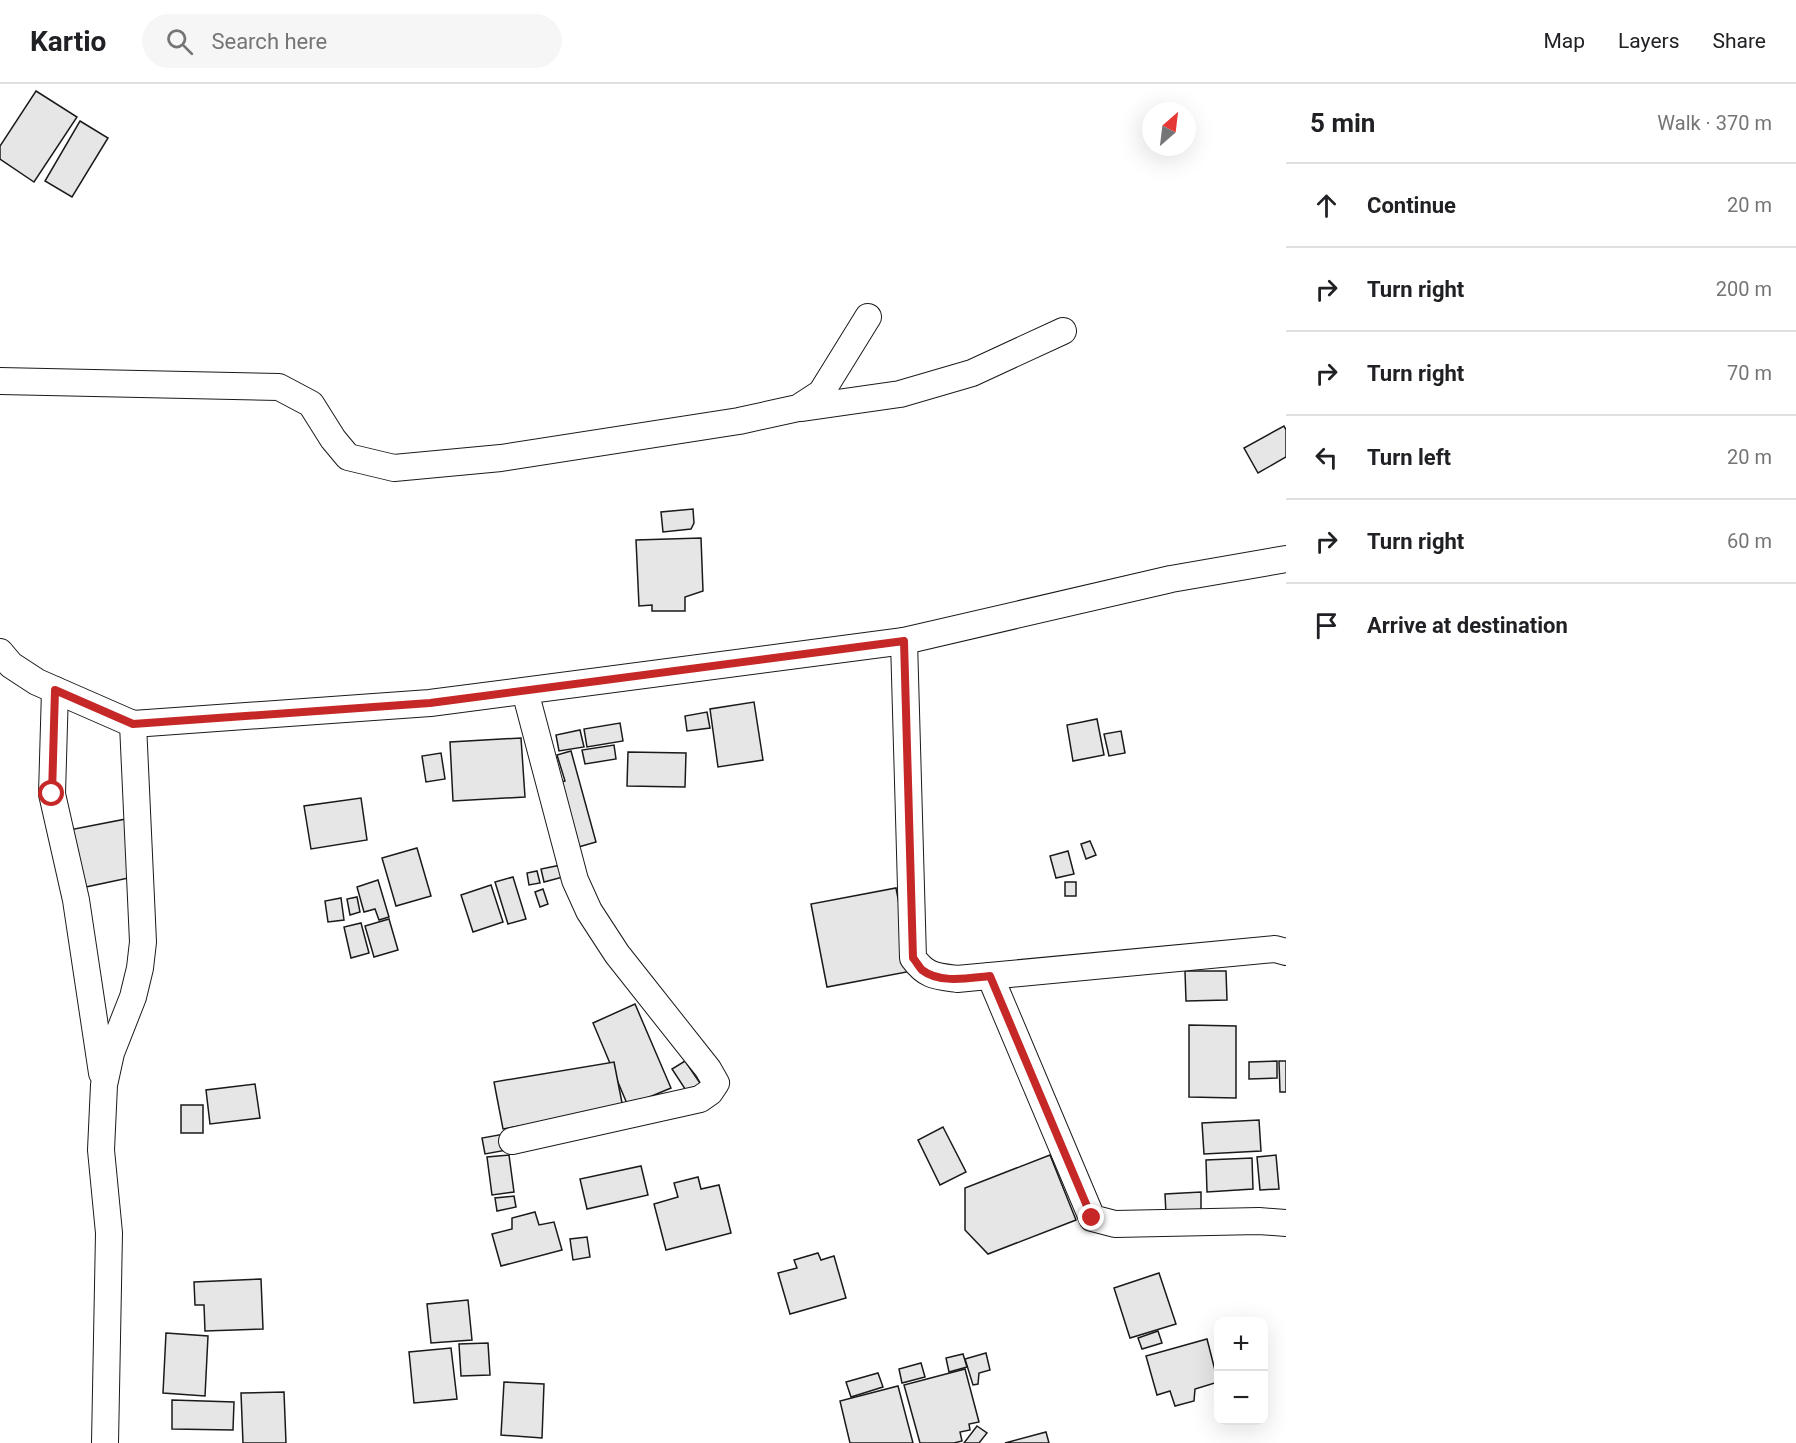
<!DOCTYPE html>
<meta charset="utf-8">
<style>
:root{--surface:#fff;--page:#f6f6f6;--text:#202124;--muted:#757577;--line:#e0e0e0}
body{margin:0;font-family:Roboto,sans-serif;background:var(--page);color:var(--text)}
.controls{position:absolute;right:18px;bottom:18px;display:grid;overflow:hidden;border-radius:12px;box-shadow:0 6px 24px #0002}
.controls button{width:54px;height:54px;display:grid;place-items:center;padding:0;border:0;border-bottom:2px solid var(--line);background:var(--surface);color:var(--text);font:30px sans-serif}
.compass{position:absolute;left:1142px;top:18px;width:54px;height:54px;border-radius:50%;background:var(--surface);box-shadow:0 6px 24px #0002;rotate:28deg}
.stop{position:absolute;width:18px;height:18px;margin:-14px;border:4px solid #c62828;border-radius:50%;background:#fff}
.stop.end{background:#c62828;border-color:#fff;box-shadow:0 2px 6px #0008}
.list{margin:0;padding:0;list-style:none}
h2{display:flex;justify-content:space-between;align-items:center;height:78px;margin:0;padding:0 24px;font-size:26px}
h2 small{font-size:20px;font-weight:400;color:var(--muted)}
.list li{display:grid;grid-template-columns:39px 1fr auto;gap:18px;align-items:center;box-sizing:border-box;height:84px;padding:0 24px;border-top:2px solid var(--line)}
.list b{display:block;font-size:22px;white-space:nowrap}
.list em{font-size:20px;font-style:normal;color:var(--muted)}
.icon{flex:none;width:33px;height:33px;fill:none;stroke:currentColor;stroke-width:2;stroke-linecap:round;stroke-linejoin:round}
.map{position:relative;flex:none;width:1286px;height:1359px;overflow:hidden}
header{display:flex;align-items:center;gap:36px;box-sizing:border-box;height:84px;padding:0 30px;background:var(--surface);border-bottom:2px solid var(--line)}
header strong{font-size:28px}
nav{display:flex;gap:33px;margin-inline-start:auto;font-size:21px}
.search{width:420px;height:54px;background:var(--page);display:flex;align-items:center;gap:15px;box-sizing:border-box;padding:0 21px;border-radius:33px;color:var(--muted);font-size:22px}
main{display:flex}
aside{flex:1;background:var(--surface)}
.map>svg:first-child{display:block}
.building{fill:#e6e6e6;stroke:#1a1a1a;stroke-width:1.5}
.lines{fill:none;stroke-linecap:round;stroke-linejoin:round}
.street-casing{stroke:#1a1a1a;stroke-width:28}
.street{stroke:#fff;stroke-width:26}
.route{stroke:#c62828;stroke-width:8}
</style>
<header>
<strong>Kartio</strong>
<div class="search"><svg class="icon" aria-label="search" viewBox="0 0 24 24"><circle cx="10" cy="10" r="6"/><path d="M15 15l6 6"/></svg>Search here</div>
<nav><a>Map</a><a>Layers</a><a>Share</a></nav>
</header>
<main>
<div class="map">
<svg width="1286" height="1359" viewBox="0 0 1286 1359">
<rect width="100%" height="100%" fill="#fff"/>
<g class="building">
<path d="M36 7 77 33 34 98 0 75V62Z"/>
<path d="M80 37 108 54 72 113 45 97Z"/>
<path d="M1284 342 1286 346V373L1258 389 1244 364Z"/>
<path d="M693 425 694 439 691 445 663 448 661 428Z"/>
<path d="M701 454 703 507 685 513V527H652V521L639 522 636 456Z"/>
<path d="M754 618 763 676 718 683 710 625Z"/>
<path d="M707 628 710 644 687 647 685 632Z"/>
<path d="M1097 635 1104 671 1073 677 1067 641Z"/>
<path d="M620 639 623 657 587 663 584 645Z"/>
<path d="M580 646 584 663 559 667 556 651Z"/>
<path d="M1121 647 1125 669 1109 672 1104 650Z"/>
<path d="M521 654 525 713 453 717 450 658Z"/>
<path d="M614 661 616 675 585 680 582 666Z"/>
<path d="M571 667 596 758 575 764 557 699 565 697 557 671Z"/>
<path d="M628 668 686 669 685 703 627 702Z"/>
<path d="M441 669 445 695 426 698 422 672Z"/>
<path d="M361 714 367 756 311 765 304 722Z"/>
<path d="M126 735 138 792 81 804 69 746Z"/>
<path d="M1090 757 1096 771 1086 775 1081 760Z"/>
<path d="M417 764 431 812 396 822 382 774Z"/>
<path d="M1068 767 1074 790 1056 794 1050 772Z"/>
<path d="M561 781 563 793 544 798 541 785Z"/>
<path d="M537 787 540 799 529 801 527 789Z"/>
<path d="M513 793 526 835 508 840 495 798Z"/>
<path d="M378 796 389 833 379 836 375 825 364 828 357 803Z"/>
<rect x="1065" y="798" width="11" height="14"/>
<path d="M491 801 503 838 473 848 461 811Z"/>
<path d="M896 804 912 887 827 903 811 820Z"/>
<path d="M543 805 548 820 540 823 535 808Z"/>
<path d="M357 813 360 828 350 831 347 815Z"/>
<path d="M341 814 344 836 328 838 325 817Z"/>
<path d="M389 835 398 866 374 873 365 842Z"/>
<path d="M361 839 369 869 351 874 344 843Z"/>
<path d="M1185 887H1226L1227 916 1186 917Z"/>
<path d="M635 920 671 1004 628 1022 593 939Z"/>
<path d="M1189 941 1236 942V1014L1189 1013Z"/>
<path d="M685 977 702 1002 689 1011 672 985Z"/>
<path d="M1277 977V994L1249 995V978Z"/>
<path d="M1279 977H1286V1008H1280Z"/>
<path d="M614 978 623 1024 503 1045 494 998Z"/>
<path d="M255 1000 260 1034 210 1040 206 1006Z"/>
<rect x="181" y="1021" width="22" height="28"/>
<path d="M1259 1036 1261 1067 1204 1070 1202 1039Z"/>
<path d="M943 1043 966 1088 940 1101 918 1056Z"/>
<path d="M504 1050 507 1066 485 1070 482 1054Z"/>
<path d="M509 1071 514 1108 492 1111 487 1073Z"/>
<path d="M1050 1071 1076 1136 988 1170 965 1146V1104Z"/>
<path d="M1276 1071 1279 1105 1260 1106 1257 1073Z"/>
<path d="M1252 1074 1253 1105 1207 1108 1206 1076Z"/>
<path d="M641 1082 648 1111 587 1125 580 1095Z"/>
<path d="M698 1093 701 1105 719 1101 731 1149 666 1166 654 1120 678 1113 674 1099Z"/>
<path d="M1201 1108V1128L1166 1130 1165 1110Z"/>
<path d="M514 1112 516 1123 497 1127 495 1114Z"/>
<path d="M535 1128 539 1141 554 1138 562 1166 501 1182 492 1150 512 1145V1134Z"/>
<path d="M587 1153 590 1173 573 1176 570 1155Z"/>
<path d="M818 1169 821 1176 834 1172 846 1214 790 1230 778 1189 797 1184 794 1176Z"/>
<path d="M1159 1189 1176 1240 1130 1254 1114 1204Z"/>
<path d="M261 1195 263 1245 205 1247 204 1221H195L194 1198Z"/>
<path d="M468 1216 472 1256 431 1259 427 1220Z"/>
<path d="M1158 1247 1162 1259 1142 1265 1138 1254Z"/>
<path d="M166 1249 208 1252 205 1312 163 1309Z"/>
<path d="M1207 1255 1218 1298 1195 1305 1194 1317 1175 1322 1170 1307 1157 1311 1146 1272Z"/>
<path d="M488 1259 490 1291 461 1292 459 1260Z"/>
<path d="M451 1264 457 1315 414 1319 409 1268Z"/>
<path d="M986 1269 990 1286 979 1289 978 1300 973 1301 965 1275Z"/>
<path d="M963 1270 967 1283 949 1288 946 1274Z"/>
<path d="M921 1279 925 1293 902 1299 899 1285Z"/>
<path d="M965 1285 979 1338 969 1340 970 1346 960 1348 962 1357 954 1359H920L904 1301Z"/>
<path d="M878 1289 883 1303 851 1313 846 1298Z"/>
<path d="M504 1298 544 1300 542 1354 501 1351Z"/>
<path d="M898 1302 913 1359H850L840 1317Z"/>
<path d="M284 1308 286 1359H243L241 1309Z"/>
<path d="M172 1316 234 1318 233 1346 172 1345Z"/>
<path d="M977 1342 987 1349 979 1359H964Z"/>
<path d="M1046 1348 1049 1359H1005Z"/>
</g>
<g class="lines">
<defs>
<g id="street">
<path d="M0 297 279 303 311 320 333 355 348 373 394 384 501 374 739 337 798 324 821 309 868 233"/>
<path d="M802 324 900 310 972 289 1063 247"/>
<path d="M904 557 913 874C926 892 935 892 957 895L1275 865 1286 868"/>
<path d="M0 568 11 581 37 598 133 640 430 619 904 557 1171 495 1286 475"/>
<path d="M55 606 52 710 76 816 102 989"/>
<path d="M990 892 1092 1134 1115 1140 1259 1137 1286 1139"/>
<path d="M512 1057 700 1015 710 1008 716 999 708 985 617 870 589 827 575 796 525 607"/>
<path d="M105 1359 109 1149 101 1066 104 1001 111 969 133 913 140 884 143 858 133 640"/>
</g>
</defs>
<use href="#street" class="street-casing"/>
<use href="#street" class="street"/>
</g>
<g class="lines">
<path class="route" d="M52 710 55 606 133 640 430 619 904 557 913 874C916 877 919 883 922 886 940 900 969 894 990 892L1092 1134"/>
</g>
</svg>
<div class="controls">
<button>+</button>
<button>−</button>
</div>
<svg class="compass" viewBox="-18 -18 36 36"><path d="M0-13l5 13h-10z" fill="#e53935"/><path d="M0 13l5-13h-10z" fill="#757577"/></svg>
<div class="stop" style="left:52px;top:710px"></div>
<div class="stop end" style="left:1092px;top:1134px"></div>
</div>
<aside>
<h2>5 min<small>Walk · 370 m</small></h2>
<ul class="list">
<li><svg class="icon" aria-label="ahead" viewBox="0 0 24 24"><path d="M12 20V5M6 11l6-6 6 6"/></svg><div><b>Continue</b></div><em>20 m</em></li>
<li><svg class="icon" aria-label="right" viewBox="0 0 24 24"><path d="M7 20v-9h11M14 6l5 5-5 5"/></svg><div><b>Turn right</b></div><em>200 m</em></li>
<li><svg class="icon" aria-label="right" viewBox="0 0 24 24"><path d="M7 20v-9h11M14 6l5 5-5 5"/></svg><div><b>Turn right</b></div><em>70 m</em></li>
<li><svg class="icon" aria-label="left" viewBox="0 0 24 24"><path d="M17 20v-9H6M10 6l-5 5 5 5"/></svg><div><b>Turn left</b></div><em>20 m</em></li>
<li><svg class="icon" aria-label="right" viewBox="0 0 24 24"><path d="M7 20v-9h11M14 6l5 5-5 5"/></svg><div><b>Turn right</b></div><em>60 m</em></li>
<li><svg class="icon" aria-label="arrive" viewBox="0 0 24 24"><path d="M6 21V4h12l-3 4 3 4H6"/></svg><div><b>Arrive at destination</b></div></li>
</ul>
</aside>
</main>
